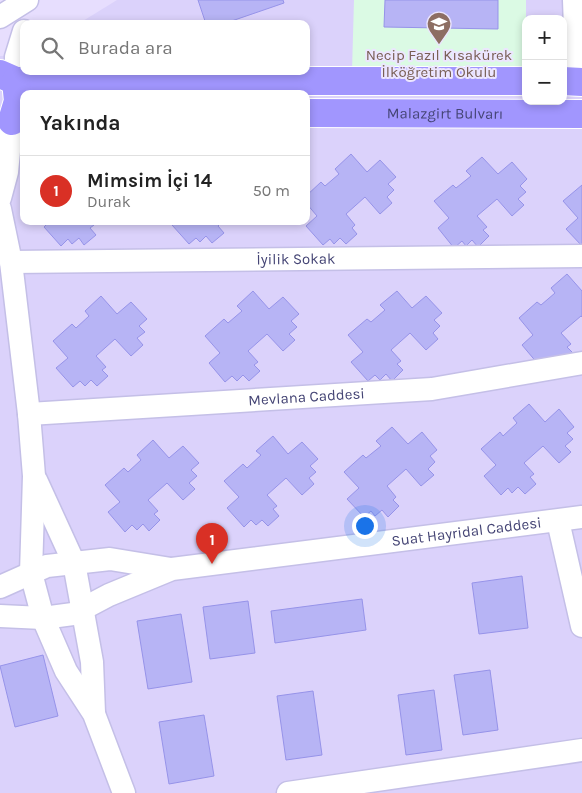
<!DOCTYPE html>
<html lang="tr">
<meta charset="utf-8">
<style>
:root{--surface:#fff;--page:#f6f6f6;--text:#222;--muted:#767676;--line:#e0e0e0;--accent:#d93025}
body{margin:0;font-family:Karla,sans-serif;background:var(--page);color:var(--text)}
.controls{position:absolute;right:15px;top:15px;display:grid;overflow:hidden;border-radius:10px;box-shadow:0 2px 8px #0003}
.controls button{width:45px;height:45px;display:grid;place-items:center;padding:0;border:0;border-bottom:1px solid var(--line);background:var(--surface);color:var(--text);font:25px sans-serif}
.you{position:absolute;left:364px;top:525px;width:18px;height:18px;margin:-12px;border:4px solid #fff;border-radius:50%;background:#1a73e8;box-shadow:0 0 0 8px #1a73e833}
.badge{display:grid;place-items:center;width:32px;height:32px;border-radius:50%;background:var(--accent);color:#fff;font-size:16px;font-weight:700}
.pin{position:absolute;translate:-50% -41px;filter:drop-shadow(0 1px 2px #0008)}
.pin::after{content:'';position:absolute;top:26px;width:18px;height:15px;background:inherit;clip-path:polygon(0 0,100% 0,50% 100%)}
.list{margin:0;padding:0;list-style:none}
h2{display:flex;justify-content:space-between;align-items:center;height:65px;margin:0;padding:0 20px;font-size:21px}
h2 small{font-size:16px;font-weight:400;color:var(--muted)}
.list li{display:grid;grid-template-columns:32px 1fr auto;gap:15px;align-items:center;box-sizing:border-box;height:70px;padding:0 20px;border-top:1px solid var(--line)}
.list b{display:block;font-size:19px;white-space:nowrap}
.list p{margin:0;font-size:16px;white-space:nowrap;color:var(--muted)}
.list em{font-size:16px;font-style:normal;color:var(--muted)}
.icon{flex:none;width:28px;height:28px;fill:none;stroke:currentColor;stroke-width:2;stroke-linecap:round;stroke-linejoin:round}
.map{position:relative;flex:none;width:582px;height:793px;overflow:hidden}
.search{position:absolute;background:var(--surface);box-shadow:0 2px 8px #0003;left:20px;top:20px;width:290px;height:55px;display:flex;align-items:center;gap:12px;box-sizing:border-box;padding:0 18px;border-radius:10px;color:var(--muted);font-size:19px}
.panel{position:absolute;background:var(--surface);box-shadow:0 2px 8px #0003;left:20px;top:90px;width:290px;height:135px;border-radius:10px}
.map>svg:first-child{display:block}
.residential{fill:#dbd2fb;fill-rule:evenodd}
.education{fill:#dbfae4}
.building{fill:#b7b4f5;stroke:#9693e9}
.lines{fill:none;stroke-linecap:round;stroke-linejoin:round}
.minor-casing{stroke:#c4bfe7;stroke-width:25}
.trunk-casing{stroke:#fff;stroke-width:30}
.minor{stroke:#fff;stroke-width:22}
.trunk{stroke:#a196fe;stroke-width:28}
.labels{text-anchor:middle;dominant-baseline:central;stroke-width:4;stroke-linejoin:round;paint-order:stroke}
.education-label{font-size:15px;fill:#785e54;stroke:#ece6ff}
.street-label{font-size:15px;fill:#454575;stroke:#ece6ff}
</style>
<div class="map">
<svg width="582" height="793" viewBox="0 0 582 793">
<rect width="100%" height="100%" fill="#e7defe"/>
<path class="residential" d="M117 0H582V793H0V56L24 55V71H306V24H78ZM526 19H563V101H526ZM24 94H306V221H24Z"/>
<path class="education" d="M354 0H526V72L352 71Z"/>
<g class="building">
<path d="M198 0H283L284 3 223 24H206Z"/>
<path d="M385 0H498V29L384 27Z"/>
<path d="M351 154 367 172 380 160 396 177 388 184 394 190 387 197 392 203 380 214 365 197 346 214 355 225 352 228 357 234 346 244 340 238 334 244 330 239 323 245 306 226 317 216 306 203V196L321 182 325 186 339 174 335 169Z"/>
<path d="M482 157 498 174 512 162 527 179 520 186 526 192 518 199 524 205 512 216 497 199 477 216 487 227 483 230 489 236 478 247 472 240 466 246 462 241 454 248 438 228 449 218 434 201 453 185 456 188 471 176 466 171Z"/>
<path d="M582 185V246L566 229 578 218 563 201Z"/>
<path d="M50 221H90L94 225 90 228 96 235 84 245 79 238 72 244 68 239 61 246 44 227Z"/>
<path d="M176 221H220L221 223 218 226 224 233 212 243 206 236 200 242 196 238 189 244 172 225Z"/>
<path d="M567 274 582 291V317L581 316 561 333 571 344 567 347 573 353 538 364 522 345 533 335 519 318 537 302 541 305 555 293 551 288Z"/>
<path d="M253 291 269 309 283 297 299 314 291 321 297 327 289 334 295 340 283 351 267 334 248 351 258 362 254 365 260 371 249 381 243 375 237 381 232 376 225 382 209 363 220 353 205 336 224 319 228 323 242 311 237 306Z"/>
<path d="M397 291 412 308 426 296 442 313 434 320 440 326 433 333 438 339 426 350 410 333 391 350 401 361 397 364 403 370 392 381 386 374 380 380 375 375 368 381 351 362 363 352 348 335 367 319 371 322 385 310 380 305Z"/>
<path d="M101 296 117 314 131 302 147 319 139 326 145 332 137 338 143 345 131 356 115 339 96 356 106 367 102 370 108 376 97 386 91 380 85 386 80 381 73 387 56 368 68 358 53 341 72 324 76 328 89 316 85 311Z"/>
<path d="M529 404 545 422 559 409 574 427 567 433 573 439 565 446 571 452 559 463 543 446 524 463 534 474 530 477 536 484 525 494 518 487 512 493 508 488 501 495 484 476 496 465 481 449 500 432 503 436 517 423 513 418Z"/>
<path d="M392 427 408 444 422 432 437 450 430 456 435 462 428 469 434 475 421 486 406 469 387 486 396 497 393 500 399 506 388 517 382 510 375 516 371 511 364 517 347 499 359 488 344 472 363 455 366 458 381 446 376 441Z"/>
<path d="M273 436 288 454 302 442 318 459 310 466 316 472 309 478 314 484 302 495 286 478 267 495 277 506 273 509 279 516 268 526 262 520 256 525 251 520 244 527 227 508 239 497 224 481 243 464 247 468 261 455 256 451Z"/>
<path d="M153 440 169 458 183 446 199 463 191 470 197 476 189 483 195 489 183 500 167 483 148 500 158 511 154 514 160 520 149 531 143 524 137 530 132 525 125 532 108 512 120 502 105 485 124 468 128 472 141 460 137 455Z"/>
<path d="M522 576 528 628 479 634 472 583Z"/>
<path d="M362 599 366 630 275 643 271 611Z"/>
<path d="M248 601 255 653 210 659 203 607Z"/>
<path d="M181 614 192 682 148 689 137 621Z"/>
<path d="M43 655 58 716 15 727 0 666Z"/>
<path d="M490 670 498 730 463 735 454 675Z"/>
<path d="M434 690 442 750 406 755 398 695Z"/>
<path d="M313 691 322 755 286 760 277 696Z"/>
<path d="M204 715 214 776 169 784 159 722Z"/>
</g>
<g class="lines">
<defs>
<g id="minor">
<path d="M574 0 577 81"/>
<path d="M0 17 27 0"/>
<path d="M16 81V57L24 31"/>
<path d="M0 198 7 172 12 121"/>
<path d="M0 209 11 262 29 414 34 476 31 573 43 618 66 671 94 714 124 793"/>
<path id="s1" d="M11 262 582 256"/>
<path id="s2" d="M29 414 432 389 582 363"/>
<path d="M36 480 74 563 92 662 94 713"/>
<path d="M558 521 582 626"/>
<path d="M0 587 47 566 110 559 171 569"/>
<path id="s3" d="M0 616 43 618 73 614 109 595 172 569 582 517"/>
<path d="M288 793 582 750"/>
</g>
<g id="trunk">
<path d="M0 74 16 81H526"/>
<path d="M563 81 582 82"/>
<path id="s4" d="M306 113 582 114"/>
<path d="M12 121 18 101 16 81"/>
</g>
</defs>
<use href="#minor" class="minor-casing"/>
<use href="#trunk" class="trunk-casing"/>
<use href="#minor" class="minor"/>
<use href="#trunk" class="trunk"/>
</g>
<defs>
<symbol id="school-pin" viewBox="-11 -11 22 30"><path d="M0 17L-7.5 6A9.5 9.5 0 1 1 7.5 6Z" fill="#8d6e63" stroke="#ece6ff"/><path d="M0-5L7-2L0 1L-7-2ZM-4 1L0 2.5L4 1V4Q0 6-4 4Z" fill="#fff"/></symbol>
</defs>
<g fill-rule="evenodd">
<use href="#school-pin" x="425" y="10" width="28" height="38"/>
</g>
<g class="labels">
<g class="education-label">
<text x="439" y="55">Necip Fazıl Kısakürek<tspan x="439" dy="17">İlköğretim Okulu</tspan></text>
</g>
<g class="street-label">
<text stroke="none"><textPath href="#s4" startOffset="139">Malazgirt Bulvarı</textPath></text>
<text stroke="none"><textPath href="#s1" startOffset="285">İyilik Sokak</textPath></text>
<text stroke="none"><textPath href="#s2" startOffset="278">Mevlana Caddesi</textPath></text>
<text stroke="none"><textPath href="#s3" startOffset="479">Suat Hayridal Caddesi</textPath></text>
</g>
</g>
</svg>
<div class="controls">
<button>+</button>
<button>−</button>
</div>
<div class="you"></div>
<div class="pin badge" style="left:212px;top:564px">1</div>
<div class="search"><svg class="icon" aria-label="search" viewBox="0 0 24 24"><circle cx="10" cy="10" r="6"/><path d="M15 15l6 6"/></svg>Burada ara</div>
<section class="panel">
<h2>Yakında<small></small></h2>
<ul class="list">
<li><span class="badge">1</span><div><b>Mimsim İçi 14</b><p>Durak</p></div><em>50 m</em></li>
</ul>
</section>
</div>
